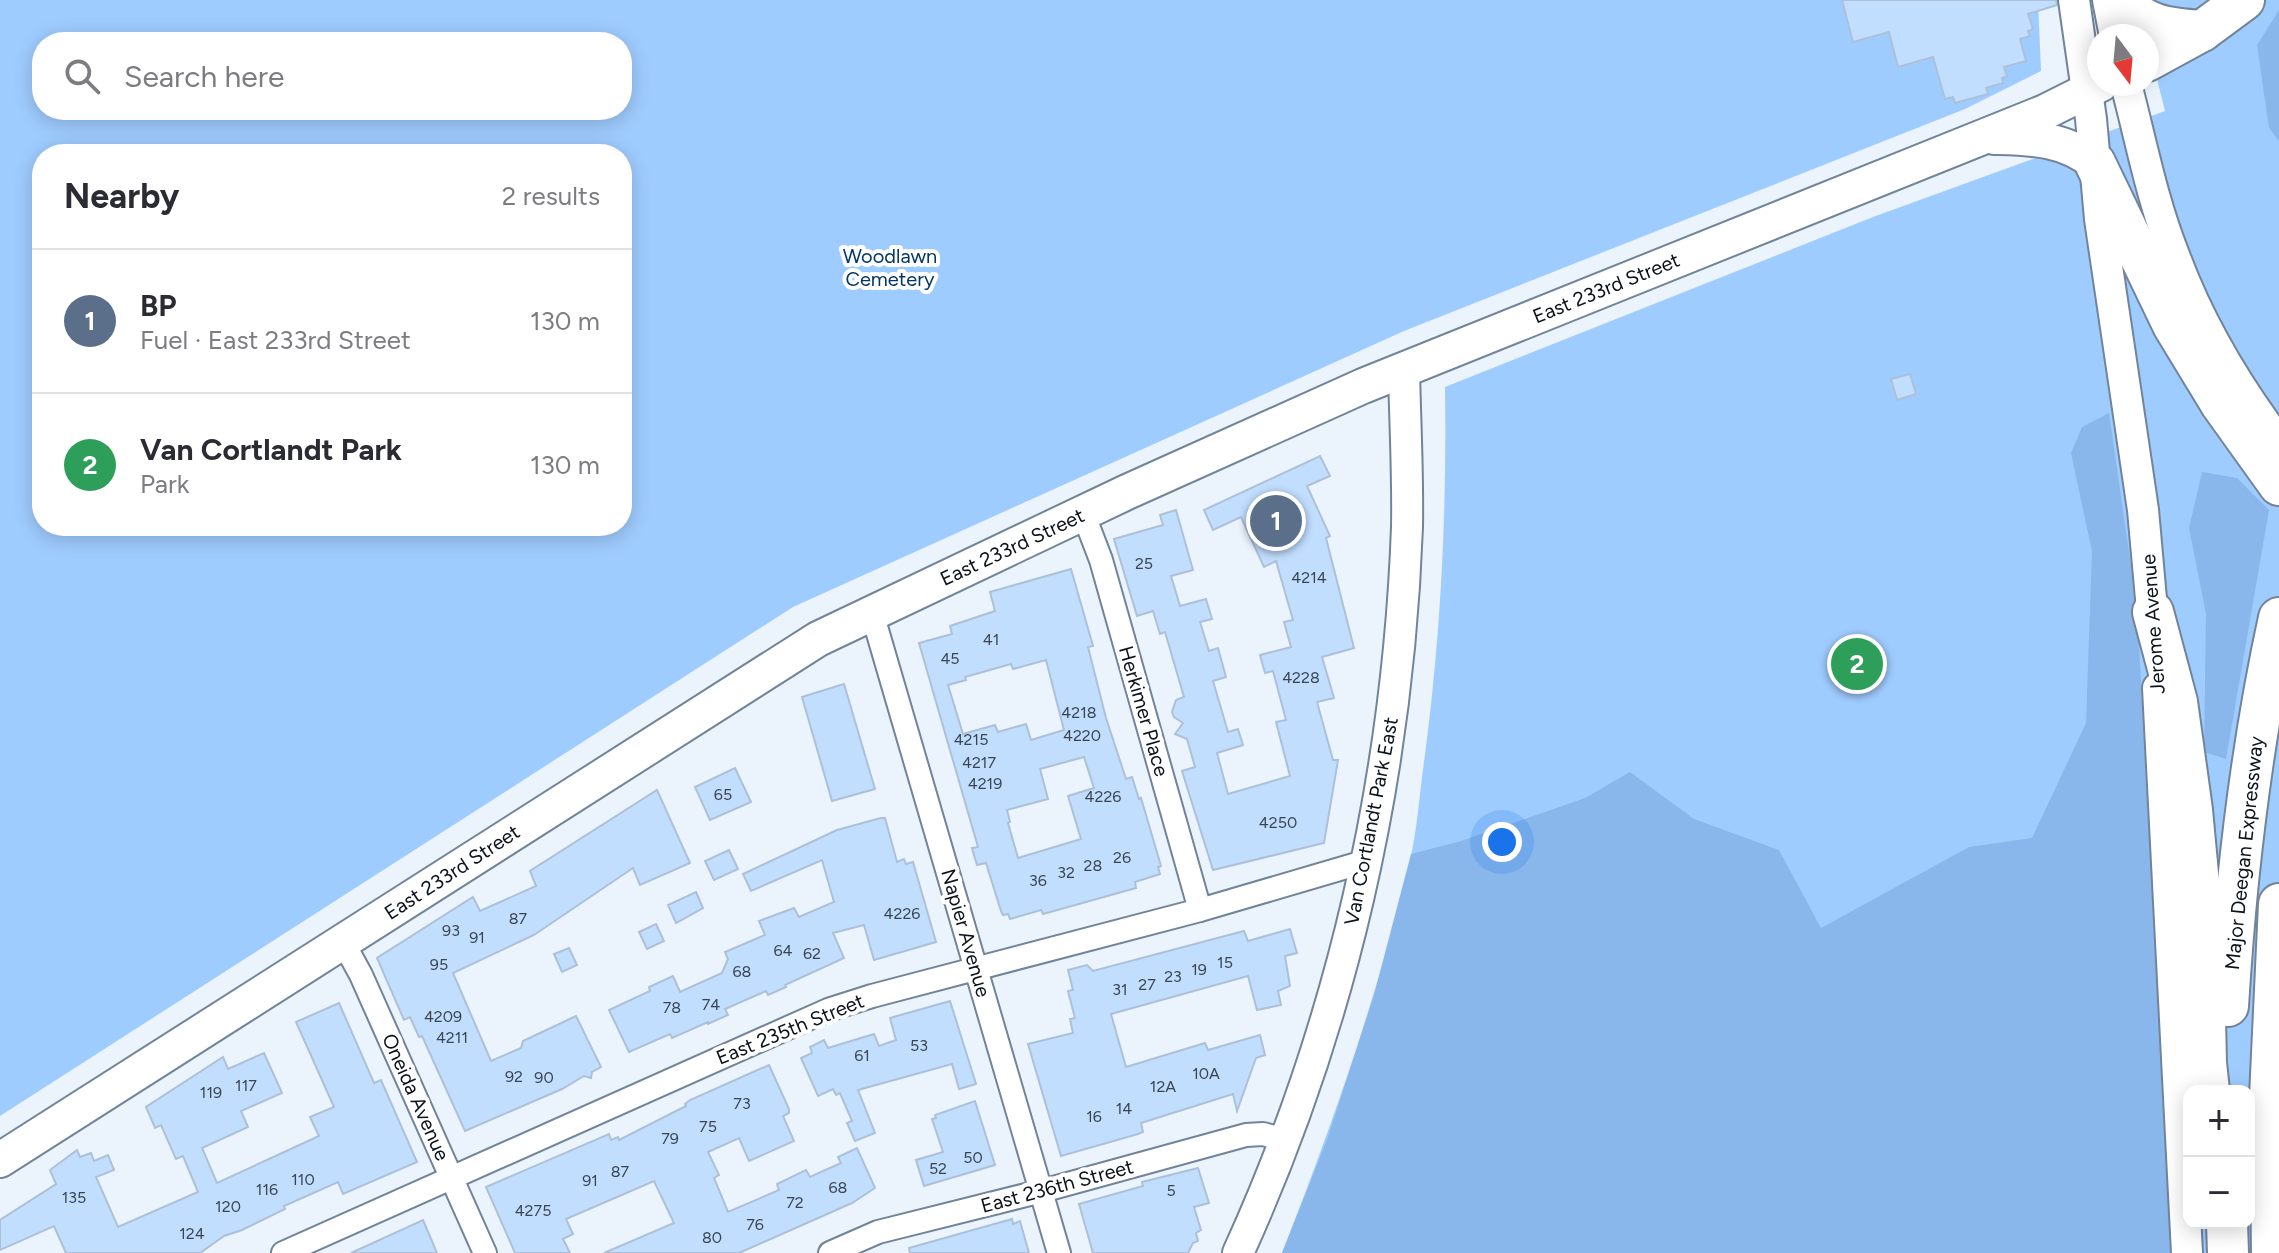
<!DOCTYPE html>
<meta charset="utf-8">
<style>
:root{--surface:#fff;--page:#f7f7f7;--text:#2b2b33;--muted:#7c7c81;--line:#e1e1e2;--accent:#0f766e}
body{margin:0;font-family:Figtree,sans-serif;background:var(--page);color:var(--text)}
.controls{position:absolute;right:24px;bottom:24px;display:grid;overflow:hidden;border-radius:16px;box-shadow:0 4px 20px #0003}
.controls button{width:72px;height:72px;display:grid;place-items:center;padding:0;border:0;border-bottom:2px solid var(--line);background:var(--surface);color:var(--text);font:40px sans-serif}
.compass{position:absolute;left:2087px;top:24px;width:72px;height:72px;border-radius:50%;background:var(--surface);box-shadow:0 4px 20px #0003;rotate:164deg}
.you{position:absolute;left:1502px;top:842px;width:28px;height:28px;margin:-20px;border:6px solid #fff;border-radius:50%;background:#1a73e8;box-shadow:0 0 0 12px #1a73e833}
.badge{display:grid;place-items:center;width:52px;height:52px;border-radius:50%;background:var(--accent);color:#fff;font-size:26px;font-weight:700}
.pin{position:absolute;translate:-50% -50%;border:4px solid #fff;box-shadow:0 2px 8px #0006}
.list{margin:0;padding:0;list-style:none}
h2{display:flex;justify-content:space-between;align-items:center;height:104px;margin:0;padding:0 32px;font-size:34px}
h2 small{font-size:26px;font-weight:400;color:var(--muted)}
.list li{display:grid;grid-template-columns:52px 1fr auto;gap:24px;align-items:center;box-sizing:border-box;height:144px;padding:0 32px;border-top:2px solid var(--line)}
.list b{display:block;font-size:30px;white-space:nowrap}
.list p{margin:0;font-size:26px;white-space:nowrap;color:var(--muted)}
.list em{font-size:26px;font-style:normal;color:var(--muted)}
.icon{flex:none;width:44px;height:44px;fill:none;stroke:currentColor;stroke-width:2;stroke-linecap:round;stroke-linejoin:round}
.map{position:relative;flex:none;width:2279px;height:1253px;overflow:hidden}
.search{position:absolute;background:var(--surface);box-shadow:0 4px 20px #0003;left:32px;top:32px;width:600px;height:88px;display:flex;align-items:center;gap:20px;box-sizing:border-box;padding:0 28px;border-radius:32px;color:var(--muted);font-size:30px}
.panel{position:absolute;background:var(--surface);box-shadow:0 4px 20px #0003;left:32px;top:144px;width:600px;height:392px;border-radius:32px}
.map>svg:first-child{display:block}
.green{fill:#9fccff;fill-rule:evenodd}
.forest{fill:#89b7ec}
.building{fill:#c2deff;stroke:#acc1d8;stroke-width:2;fill-rule:evenodd}
.lines{fill:none;stroke-linecap:round;stroke-linejoin:round}
.street-casing{stroke:#71849a;stroke-width:26}
.secondary-casing{stroke:#71849a;stroke-width:34}
.primary-casing{stroke:#71849a;stroke-width:38}
.highway-casing{stroke:#71849a;stroke-width:44}
.street{stroke:#fff;stroke-width:22}
.secondary{stroke:#fff;stroke-width:30}
.primary{stroke:#fff;stroke-width:34}
.highway{stroke:#fff;stroke-width:40}
.labels{text-anchor:middle;dominant-baseline:central;stroke-width:8;stroke-linejoin:round;paint-order:stroke}
.number-label{font-size:16px;fill:#394553}
.park-label{font-size:20px;fill:#033766;stroke:#fff}
.street-label{font-size:20px;fill:#0b121a;stroke:#fff}
</style>
<div class="map">
<svg width="2279" height="1253" viewBox="0 0 2279 1253">
<rect width="100%" height="100%" fill="#ebf3fd"/>
<g class="green">
<path d="M0 0H2038L2041 71 1965 109 1404 331 793 607 0 1116ZM42 42H622V110H42ZM42 154H622V526H42Z"/>
<path d="M2144 0H2279V1253H1282C1333 1123 1379 992 1411 856 1418 823 1420 788 1425 755 1441 632 1447 510 1445 387L1873 217 2165 111 2156 75ZM2189 1091H2249V1223H2189Z"/>
</g>
<g class="forest">
<path d="M2279 10V141L2269 128 2257 45Z"/>
<path d="M2109 413 2137 608 2172 1253H1282L1328 1137 1374 995 1411 854 1461 841 1585 798 1630 772 1694 819 1779 850 1821 928 1969 847 2032 838 2086 723 2092 551 2071 453 2082 427Z"/>
<path d="M2202 472 2237 478 2269 510 2226 759 2204 752 2206 614 2189 528Z"/>
</g>
<g class="building">
<path d="M1842 0H2056L2057 5 2028 14 2033 29 2028 31 2030 36 2020 39 2026 61 2004 67 2007 76 2002 78 2003 83 1986 88 1988 94 1955 103 1953 97 1945 99 1933 57 1898 67 1889 32 1853 42Z"/>
<path d="M1910 374 1916 394 1897 400 1891 379Z"/>
<path d="M1320 456 1330 476 1307 486 1330 536 1326 538 1354 648 1322 657 1334 698 1317 702 1333 760H1338L1324 843 1213 870 1182 771 1195 767 1187 739 1175 734 1183 723 1174 717 1172 712 1176 700 1184 697 1165 632 1160 634 1153 611 1137 616 1114 539 1163 525 1160 515 1176 510 1193 570 1171 576 1180 606 1206 599 1212 619 1200 622 1209 651 1218 648 1226 677 1213 681 1228 732 1238 729 1243 745 1217 753 1228 794 1290 776 1276 722 1286 720 1273 671 1265 673 1260 655 1291 647 1284 622 1293 620 1276 561 1264 567 1241 517 1213 530 1204 510Z"/>
<path d="M1071 569 1093 646 1088 647 1106 718 1126 779 1132 777 1139 799 1141 798 1161 866 1158 867 1160 874 1135 882 1136 888 1043 914 1041 910 1010 919 1008 914 1003 915 1001 911 986 863 977 865 972 848 978 847 919 643 952 634 950 626 995 611 990 592ZM1046 660 1064 730 1031 740 1026 724 998 732 995 725 963 734 948 685 966 680 965 677 1011 664 1013 669ZM1084 757 1094 788 1068 796 1081 839 1018 858 1008 823 1010 822 1007 810 1048 799 1040 769Z"/>
<path d="M844 684 875 789 832 801 802 697Z"/>
<path d="M735 768 751 802 710 820 695 787Z"/>
<path d="M657 790 690 863 640 885 633 868 534 935 453 973 491 1061 521 1048 523 1041 576 1016 601 1067 592 1072 591 1078 584 1076 562 1089 465 1131 422 1036 419 1037 410 1017 404 1020 377 958 473 897 480 911 536 886 530 871Z"/>
<path d="M881 818H885L897 862 904 859 906 864 913 862 936 942 874 960 864 925 833 933 844 958 785 985 786 987 768 995 766 991 725 1009 728 1015 708 1024V1022L672 1038 670 1034 629 1052 609 1010 650 991 649 987 673 976 680 992 722 973 728 959 725 952 765 935 759 921 794 908 799 917 834 902 822 860 751 891 743 874 837 830Z"/>
<path d="M729 850 738 869 714 880 705 861Z"/>
<path d="M696 892 703 908 676 923 668 905Z"/>
<path d="M656 924 664 941 647 949 639 932Z"/>
<path d="M1290 929 1297 953 1285 956 1290 986 1278 991 1281 1005 1257 1010 1248 976 1111 1014 1126 1067 1205 1043 1208 1050 1260 1035 1265 1055 1256 1058 1237 1111 1233 1094 1141 1123 1143 1132 1138 1134 1061 1156 1028 1044 1073 1033 1070 1019 1075 1018 1068 991 1073 990 1068 970 1087 965 1093 971 1244 931 1248 941Z"/>
<path d="M569 948 577 965 562 972 554 954Z"/>
<path d="M950 1001 976 1084 959 1089 952 1064 858 1090 875 1133 855 1141 847 1123 852 1121 840 1093 836 1095 833 1089 818 1096 801 1058 812 1053 810 1047 824 1040 828 1048 874 1034 879 1046 896 1040 890 1018Z"/>
<path d="M339 1003 374 1083 381 1080 417 1162 343 1194 338 1182 284 1206 285 1209 242 1230 224 1236 200 1253H66L54 1226 0 1250V1220L56 1184 50 1170 77 1150 80 1157 91 1153 94 1161 108 1155 114 1170 96 1177 118 1227 198 1192 183 1156 176 1159 161 1125 155 1128 146 1107 223 1057 228 1069 264 1053 282 1093 241 1111 248 1127 202 1148 217 1183 319 1136 310 1117 334 1107 296 1022Z"/>
<path d="M769 1065 789 1109V1113L783 1116 794 1141 749 1161 739 1138 708 1152 719 1175 714 1178 728 1212 779 1190 777 1184 806 1170 810 1177 841 1163 838 1157 857 1148 875 1188 852 1203 739 1253H604L674 1223 654 1181 566 1219 573 1234 563 1239 570 1253H515L486 1187 609 1134 611 1140 618 1137 619 1140 686 1106 685 1104 690 1100Z"/>
<path d="M975 1101 995 1165 924 1186 916 1160 943 1152 932 1119 936 1118 935 1115Z"/>
<path d="M1198 1168 1209 1203 1194 1207 1201 1230 1196 1233 1198 1241 1193 1243 1188 1253H1093L1079 1204 1143 1186 1142 1182Z"/>
<path d="M1012 1219 1013 1224 1020 1221 1029 1253H910L909 1248Z"/>
<path d="M423 1220 437 1253H351Z"/>
</g>
<g class="lines">
<defs>
<g id="street">
<path d="M1083 513 1101 560 1200 910"/>
<path d="M872 613 1059 1253"/>
<path d="M343 942 361 975 485 1253"/>
<path d="M283 1253 828 1010 872 996 1200 910 1367 861"/>
<path d="M830 1253 878 1232 1042 1191 1246 1135 1263 1134 1286 1140"/>
</g>
<g id="secondary">
<path d="M2074 0 2091 119 2100 219 2143 510 2154 632"/>
<path d="M2108 0 2115 36"/>
<path d="M2126 84C2141 141 2152 200 2174 255 2199 323 2236 385 2279 442"/>
<path d="M2158 688 2187 1253"/>
<path d="M1238 1253C1342 1025 1398 778 1407 527 1408 474 1405 422 1404 369"/>
</g>
<g id="primary">
<path d="M1994 137C2032 138 2064 138 2095 163"/>
<path d="M0 1160 818 639 1127 492 1363 386 2045 112 2101 84"/>
</g>
<g id="highway">
<path d="M2117 0C2148 26 2163 28 2202 31"/>
<path d="M2147 61 2202 31 2244 0"/>
<path d="M2095 163 2173 325 2221 404 2279 485"/>
<path d="M2153 612 2177 702 2192 810 2203 927 2206 1063 2209 1091"/>
<path d="M2228 1006C2236 875 2251 746 2279 618"/>
<path d="M2227 1223 2228 1253"/>
<path d="M2272 1253 2270 1097 2279 904"/>
</g>
</defs>
<use href="#street" class="street-casing"/>
<use href="#secondary" class="secondary-casing"/>
<use href="#primary" class="primary-casing"/>
<use href="#highway" class="highway-casing"/>
<use href="#street" class="street"/>
<use href="#secondary" class="secondary"/>
<use href="#primary" class="primary"/>
<use href="#highway" class="highway"/>
</g>
<g class="labels">
<g class="number-label">
<text x="1144" y="563">25</text>
<text x="1309" y="577">4214</text>
<text x="991" y="639">41</text>
<text x="950" y="658">45</text>
<text x="1301" y="677">4228</text>
<text x="1079" y="712">4218</text>
<text x="1082" y="735">4220</text>
<text x="971" y="739">4215</text>
<text x="979" y="762">4217</text>
<text x="985" y="783">4219</text>
<text x="723" y="794">65</text>
<text x="1103" y="796">4226</text>
<text x="1278" y="822">4250</text>
<text x="1122" y="857">26</text>
<text x="1093" y="865">28</text>
<text x="1066" y="872">32</text>
<text x="1038" y="880">36</text>
<text x="902" y="913">4226</text>
<text x="518" y="918">87</text>
<text x="451" y="930">93</text>
<text x="477" y="937">91</text>
<text x="783" y="950">64</text>
<text x="812" y="953">62</text>
<text x="1225" y="962">15</text>
<text x="439" y="964">95</text>
<text x="1199" y="969">19</text>
<text x="742" y="971">68</text>
<text x="1173" y="976">23</text>
<text x="1147" y="984">27</text>
<text x="1120" y="989">31</text>
<text x="711" y="1004">74</text>
<text x="672" y="1007">78</text>
<text x="443" y="1016">4209</text>
<text x="452" y="1037">4211</text>
<text x="919" y="1045">53</text>
<text x="862" y="1055">61</text>
<text x="1206" y="1073">10A</text>
<text x="514" y="1076">92</text>
<text x="544" y="1077">90</text>
<text x="246" y="1085">117</text>
<text x="1163" y="1086">12A</text>
<text x="211" y="1092">119</text>
<text x="742" y="1103">73</text>
<text x="1124" y="1108">14</text>
<text x="1094" y="1116">16</text>
<text x="708" y="1126">75</text>
<text x="670" y="1138">79</text>
<text x="973" y="1157">50</text>
<text x="938" y="1168">52</text>
<text x="620" y="1171">87</text>
<text x="303" y="1179">110</text>
<text x="590" y="1180">91</text>
<text x="838" y="1187">68</text>
<text x="267" y="1189">116</text>
<text x="1171" y="1190">5</text>
<text x="74" y="1197">135</text>
<text x="795" y="1202">72</text>
<text x="228" y="1206">120</text>
<text x="533" y="1210">4275</text>
<text x="755" y="1224">76</text>
<text x="192" y="1233">124</text>
<text x="712" y="1237">80</text>
</g>
<g class="park-label">
<text x="890" y="256">Woodlawn<tspan x="890" dy="23">Cemetery</tspan></text>
</g>
<g class="street-label">
<text transform="translate(1606 288) rotate(-22)">East 233rd Street</text>
<text transform="translate(1012 547) rotate(-25)">East 233rd Street</text>
<text transform="translate(2153 624) rotate(-94)">Jerome Avenue</text>
<text transform="translate(1144 711) rotate(74)">Herkimer Place</text>
<text transform="translate(1371 821) rotate(-79)">Van Cortlandt Park East</text>
<text transform="translate(2244 853) rotate(-84)">Major Deegan Expressway</text>
<text transform="translate(452 872) rotate(-33)">East 233rd Street</text>
<text transform="translate(966 933) rotate(74)">Napier Avenue</text>
<text transform="translate(790 1029) rotate(-22)">East 235th Street</text>
<text transform="translate(416 1097) rotate(66)">Oneida Avenue</text>
<text transform="translate(1057 1186) rotate(-15)">East 236th Street</text>
</g>
</g>
</svg>
<div class="controls">
<button>+</button>
<button>−</button>
</div>
<svg class="compass" viewBox="-18 -18 36 36"><path d="M0-13l5 13h-10z" fill="#e53935"/><path d="M0 13l5-13h-10z" fill="#7c7c81"/></svg>
<div class="you"></div>
<div class="pin badge" style="left:1276px;top:521px;background:#5c6f8a">1</div>
<div class="pin badge" style="left:1857px;top:664px;background:#2e9e5b">2</div>
<div class="search"><svg class="icon" aria-label="search" viewBox="0 0 24 24"><circle cx="10" cy="10" r="6"/><path d="M15 15l6 6"/></svg>Search here</div>
<section class="panel">
<h2>Nearby<small>2 results</small></h2>
<ul class="list">
<li><span class="badge" style="background:#5c6f8a">1</span><div><b>BP</b><p>Fuel · East 233rd Street</p></div><em>130 m</em></li>
<li><span class="badge" style="background:#2e9e5b">2</span><div><b>Van Cortlandt Park</b><p>Park</p></div><em>130 m</em></li>
</ul>
</section>
</div>
